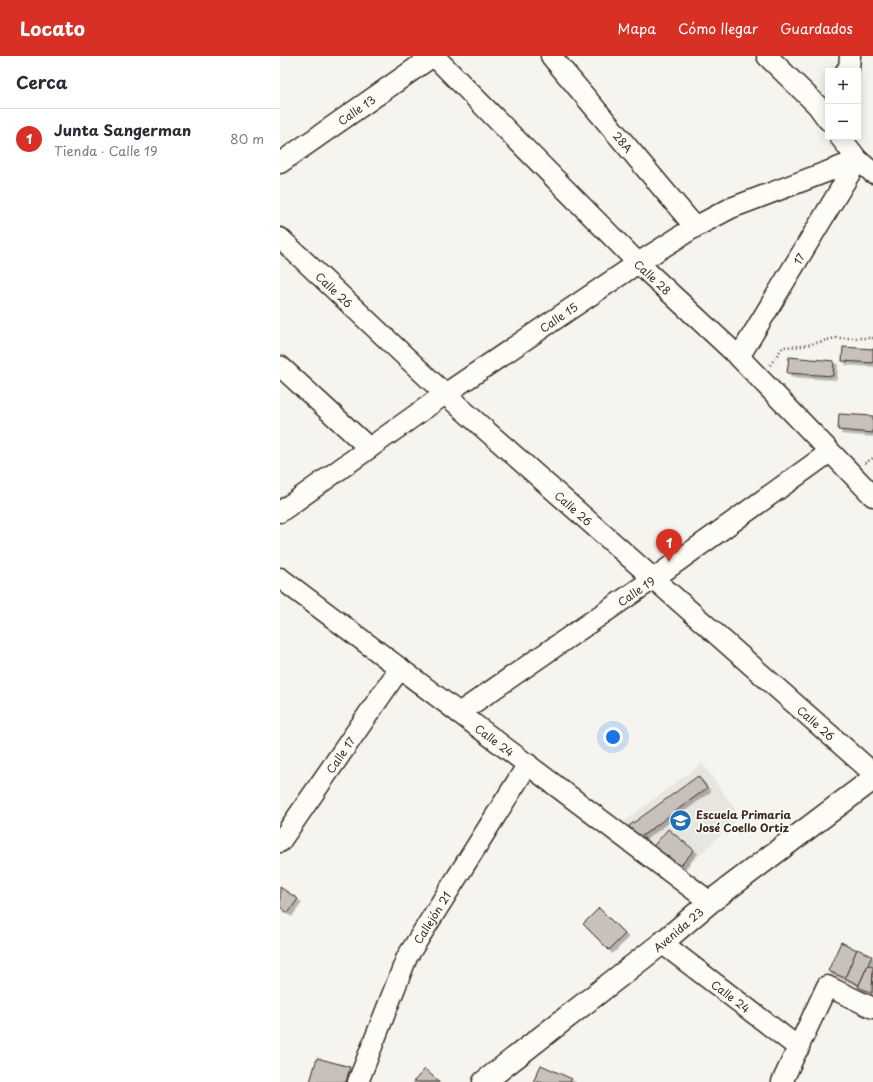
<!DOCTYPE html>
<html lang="es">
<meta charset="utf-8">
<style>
:root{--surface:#fff;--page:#f7f7f7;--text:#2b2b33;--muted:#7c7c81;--line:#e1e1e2;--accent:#d93025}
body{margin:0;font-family:"Playpen Sans",sans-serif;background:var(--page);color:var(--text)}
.controls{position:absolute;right:12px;top:12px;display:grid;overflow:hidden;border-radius:0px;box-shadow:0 2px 10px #0003}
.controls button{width:36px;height:36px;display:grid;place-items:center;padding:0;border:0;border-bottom:1px solid var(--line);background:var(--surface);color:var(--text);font:20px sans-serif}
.you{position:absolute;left:333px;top:681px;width:14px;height:14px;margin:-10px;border:3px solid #fff;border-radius:50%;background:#1a73e8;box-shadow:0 0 0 6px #1a73e833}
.badge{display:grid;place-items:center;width:26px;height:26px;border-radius:50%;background:var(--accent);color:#fff;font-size:13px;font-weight:700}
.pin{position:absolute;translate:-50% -33px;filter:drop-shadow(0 1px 2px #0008)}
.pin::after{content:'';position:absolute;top:21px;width:14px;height:12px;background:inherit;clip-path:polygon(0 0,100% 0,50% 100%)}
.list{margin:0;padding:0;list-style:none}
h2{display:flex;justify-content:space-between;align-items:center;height:52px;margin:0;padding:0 16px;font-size:17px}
h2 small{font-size:13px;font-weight:400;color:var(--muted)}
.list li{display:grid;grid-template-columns:26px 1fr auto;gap:12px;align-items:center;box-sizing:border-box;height:60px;padding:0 16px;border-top:1px solid var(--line)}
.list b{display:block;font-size:15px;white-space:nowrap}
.list p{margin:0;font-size:13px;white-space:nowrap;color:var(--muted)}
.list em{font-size:13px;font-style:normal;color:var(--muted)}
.map{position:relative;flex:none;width:593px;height:1026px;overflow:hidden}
header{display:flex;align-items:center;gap:24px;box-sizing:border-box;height:56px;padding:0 20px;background:var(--accent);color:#fff}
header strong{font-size:19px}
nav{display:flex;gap:22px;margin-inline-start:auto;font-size:14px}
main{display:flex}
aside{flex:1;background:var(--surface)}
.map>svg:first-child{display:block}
.built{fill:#e7e5df}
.building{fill:#c7c1bb;stroke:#3b2a1e;filter:url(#shadow)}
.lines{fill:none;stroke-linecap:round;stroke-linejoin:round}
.minor-casing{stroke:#3b2a1e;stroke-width:23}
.secondary-casing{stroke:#3b2a1e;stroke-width:25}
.path{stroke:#3b2a1e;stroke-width:2.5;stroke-dasharray:1 3;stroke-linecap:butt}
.minor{stroke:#fdfcf7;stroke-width:20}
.secondary{stroke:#fdfcf7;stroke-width:22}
.labels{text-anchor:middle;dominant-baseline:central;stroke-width:3.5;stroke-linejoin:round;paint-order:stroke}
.street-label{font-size:11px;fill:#3b2a1e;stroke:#fdfcf7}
.poi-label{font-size:11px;font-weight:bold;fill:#3b2a1e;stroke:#fdfcf7;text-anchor:start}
</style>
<header>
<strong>Locato</strong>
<nav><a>Mapa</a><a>Cómo llegar</a><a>Guardados</a></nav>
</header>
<main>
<aside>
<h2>Cerca<small></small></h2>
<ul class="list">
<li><span class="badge">1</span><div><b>Junta Sangerman</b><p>Tienda · Calle 19</p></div><em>80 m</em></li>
</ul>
</aside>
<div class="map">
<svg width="593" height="1026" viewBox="0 0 593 1026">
<defs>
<filter id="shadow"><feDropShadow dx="3.5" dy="3.5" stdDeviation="0" flood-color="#0004"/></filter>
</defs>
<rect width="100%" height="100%" fill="#f5f4ee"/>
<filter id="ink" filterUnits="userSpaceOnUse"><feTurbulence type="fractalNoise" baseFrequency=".025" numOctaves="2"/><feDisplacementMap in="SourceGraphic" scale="8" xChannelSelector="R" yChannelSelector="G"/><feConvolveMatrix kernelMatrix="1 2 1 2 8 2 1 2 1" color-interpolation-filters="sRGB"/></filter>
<g filter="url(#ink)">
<path class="built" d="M422 707 460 760 399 819 341 768Z"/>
<g class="building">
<path d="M563 291 593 293V307L562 305Z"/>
<path d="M509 301 554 305 553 320 507 317Z"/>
<path d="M559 358 593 360V377L558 374Z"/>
<path d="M418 720 427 732 358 783 349 770Z"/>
<path d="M388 773 414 794 397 814 371 793Z"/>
<path d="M0 831 18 843 8 857 0 851Z"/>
<path d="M319 852 345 878 329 894 303 868Z"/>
<path d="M561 886 577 894 565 922 548 915Z"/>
<path d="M577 893 592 900 579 929 565 922Z"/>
<path d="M588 909 593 911 592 937 578 931Z"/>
<path d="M37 1002 70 1011 66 1026H30Z"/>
<path d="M261 1009 292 1023 290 1026H253Z"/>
<path d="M145 1013 159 1026H133Z"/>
</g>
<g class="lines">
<defs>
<g id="minor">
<path id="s1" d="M154 0 358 207 459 301 593 440"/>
<path id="s2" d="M271 0 415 171"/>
<path d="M487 0 537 49 548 64"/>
<path d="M566 15 569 12 570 0"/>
<path d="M560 81 578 104 593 117"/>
<path id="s3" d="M0 107 153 0"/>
<path id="s4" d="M0 182 165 338 593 717"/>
<path id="s5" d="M459 301 578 104"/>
<path d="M0 310 89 392"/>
<path id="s6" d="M0 456 165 338 358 207 415 171 451 152 578 104"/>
<path id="s7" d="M0 522 430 846"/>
<path id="s8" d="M179 657 373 523 550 396"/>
<path id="s9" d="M0 786 120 612"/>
<path id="s10" d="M382 887 519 992"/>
<path id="s11" d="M78 1026 127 901 248 708"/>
<path d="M502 1026 547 930 593 952"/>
</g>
<g id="secondary">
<path id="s12" d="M204 1026 382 887 430 846 593 723"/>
</g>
</defs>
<use href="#minor" class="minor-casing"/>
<use href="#secondary" class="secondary-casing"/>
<g class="path">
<path d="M490 309 503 291 523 290 555 282H593"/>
<path d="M585 407 593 402"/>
</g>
<use href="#minor" class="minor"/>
<use href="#secondary" class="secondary"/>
</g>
</g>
<defs>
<symbol id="school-disc" viewBox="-11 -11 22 22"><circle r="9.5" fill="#1f6fb2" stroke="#fdfcf7"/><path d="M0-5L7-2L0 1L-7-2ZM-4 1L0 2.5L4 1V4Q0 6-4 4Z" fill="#fff"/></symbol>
</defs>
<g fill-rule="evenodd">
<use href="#school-disc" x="388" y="752" width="25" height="25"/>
</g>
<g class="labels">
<g class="street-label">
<text stroke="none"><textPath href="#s3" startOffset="93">Calle 13</textPath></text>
<text stroke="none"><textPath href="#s2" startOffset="112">28A</textPath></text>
<text stroke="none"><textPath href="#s5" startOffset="115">17</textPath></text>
<text stroke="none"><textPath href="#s1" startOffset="311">Calle 28</textPath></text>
<text stroke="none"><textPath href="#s4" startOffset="75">Calle 26</textPath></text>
<text stroke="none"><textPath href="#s6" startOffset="340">Calle 15</textPath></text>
<text stroke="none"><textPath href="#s4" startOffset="399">Calle 26</textPath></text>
<text stroke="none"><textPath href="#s8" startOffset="215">Calle 19</textPath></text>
<text stroke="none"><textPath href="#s4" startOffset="723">Calle 26</textPath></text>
<text stroke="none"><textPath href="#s7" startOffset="269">Calle 24</textPath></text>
<text stroke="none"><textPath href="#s9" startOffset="106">Calle 17</textPath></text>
<text stroke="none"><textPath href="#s11" startOffset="181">Callejón 21</textPath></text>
<text stroke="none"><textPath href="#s12" startOffset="247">Avenida 23</textPath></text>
<text stroke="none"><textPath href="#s10" startOffset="87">Calle 24</textPath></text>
</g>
<g class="poi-label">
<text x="416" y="758">Escuela Primaria<tspan x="416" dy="13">José Coello Ortiz</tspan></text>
</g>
</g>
</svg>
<div class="controls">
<button>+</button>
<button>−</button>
</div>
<div class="you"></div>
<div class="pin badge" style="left:389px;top:506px">1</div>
</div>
</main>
